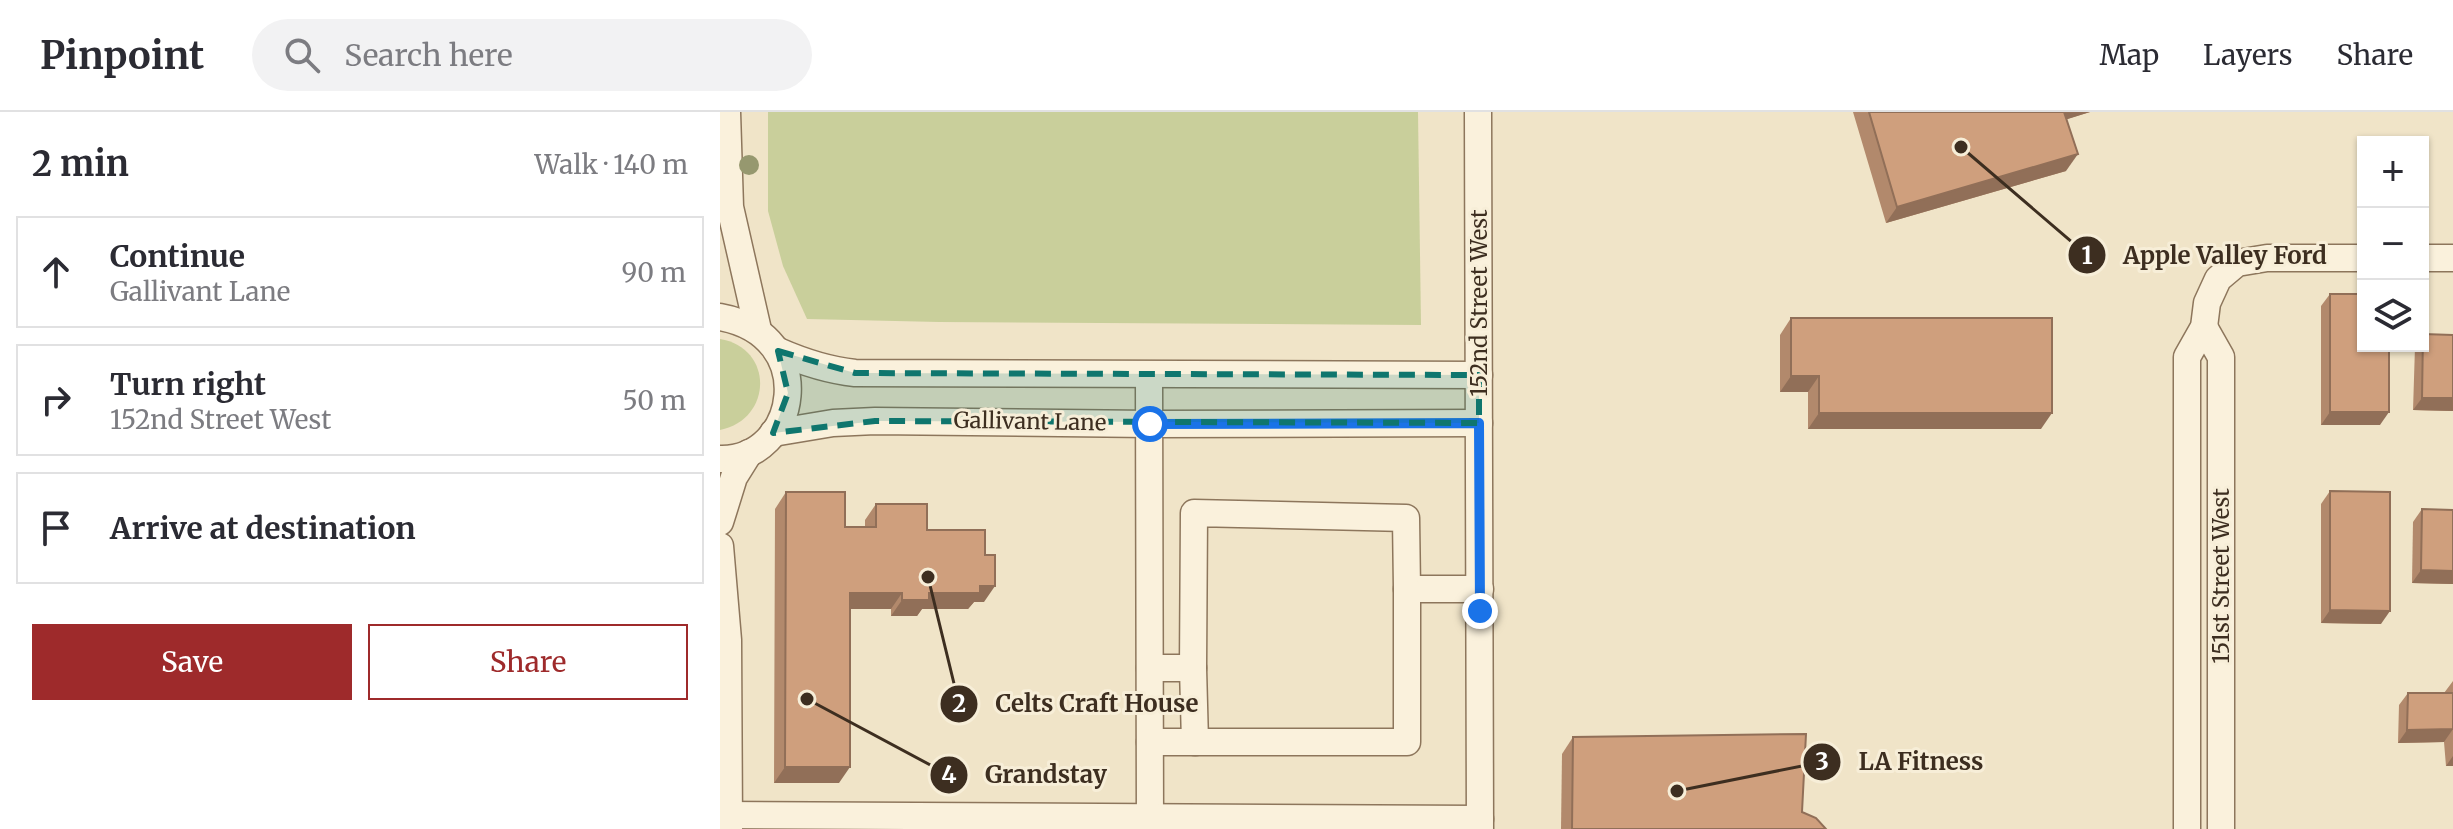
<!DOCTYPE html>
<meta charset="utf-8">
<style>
:root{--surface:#fff;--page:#f2f2f3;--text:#2b2b33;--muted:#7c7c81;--line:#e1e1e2;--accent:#9e2a2b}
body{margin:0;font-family:Merriweather,serif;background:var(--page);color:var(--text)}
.controls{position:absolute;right:24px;top:24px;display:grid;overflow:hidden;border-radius:0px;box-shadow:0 2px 6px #0004}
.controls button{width:72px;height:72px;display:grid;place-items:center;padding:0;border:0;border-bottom:2px solid var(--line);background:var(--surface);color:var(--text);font:40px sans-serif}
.stop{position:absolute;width:24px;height:24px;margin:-18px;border:6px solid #1a73e8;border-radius:50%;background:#fff}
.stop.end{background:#1a73e8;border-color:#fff;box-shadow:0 2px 8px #0008}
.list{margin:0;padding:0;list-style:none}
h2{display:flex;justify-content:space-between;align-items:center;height:104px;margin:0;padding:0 32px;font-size:34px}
h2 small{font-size:26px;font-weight:400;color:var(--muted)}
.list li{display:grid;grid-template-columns:52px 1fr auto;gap:24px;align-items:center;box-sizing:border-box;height:112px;margin:0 16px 16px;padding:0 16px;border:2px solid var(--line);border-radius:0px}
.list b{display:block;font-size:30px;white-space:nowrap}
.list p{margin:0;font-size:26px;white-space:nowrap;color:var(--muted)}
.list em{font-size:26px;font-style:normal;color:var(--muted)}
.actions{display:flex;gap:16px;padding:24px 32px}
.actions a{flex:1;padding:18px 0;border:2px solid var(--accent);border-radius:0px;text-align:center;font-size:28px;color:var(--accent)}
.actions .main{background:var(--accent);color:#fff}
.icon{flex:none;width:44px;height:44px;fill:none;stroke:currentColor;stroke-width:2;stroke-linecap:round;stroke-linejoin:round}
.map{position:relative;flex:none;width:1733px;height:717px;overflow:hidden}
header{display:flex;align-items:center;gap:48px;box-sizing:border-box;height:112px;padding:0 40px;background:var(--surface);border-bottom:2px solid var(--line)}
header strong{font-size:38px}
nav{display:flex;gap:44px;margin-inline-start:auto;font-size:28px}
.search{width:560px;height:72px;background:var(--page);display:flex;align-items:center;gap:20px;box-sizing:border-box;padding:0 28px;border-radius:44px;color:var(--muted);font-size:30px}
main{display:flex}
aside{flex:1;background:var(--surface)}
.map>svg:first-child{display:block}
.green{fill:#c9cf9b}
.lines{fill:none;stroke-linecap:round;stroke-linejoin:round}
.minor-casing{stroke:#8d765c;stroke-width:29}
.minor{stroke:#faf1dc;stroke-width:26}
.tree{fill:#96986f}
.wall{fill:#b2896c}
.shaded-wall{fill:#916f58}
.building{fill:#cf9f7d;stroke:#916f58;stroke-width:2}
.route{stroke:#1a73e8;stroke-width:10}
.marked{fill:#0f766e;fill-opacity:0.2;stroke:#0f766e;stroke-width:6;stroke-dasharray:16 10;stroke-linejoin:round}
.labels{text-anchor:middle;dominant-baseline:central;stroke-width:6;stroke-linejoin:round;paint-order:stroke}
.street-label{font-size:22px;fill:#3d2e20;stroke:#f7eed8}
.leader{fill:none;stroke:#3d2e20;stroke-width:3}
.callout-dot{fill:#3d2e20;stroke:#f7eed8;stroke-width:3}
.mark-label{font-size:24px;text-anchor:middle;font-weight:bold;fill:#fff}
.callout-label{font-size:24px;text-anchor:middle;font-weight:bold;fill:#3d2e20;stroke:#f7eed8;stroke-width:6;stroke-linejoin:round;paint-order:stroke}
</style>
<header>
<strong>Pinpoint</strong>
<div class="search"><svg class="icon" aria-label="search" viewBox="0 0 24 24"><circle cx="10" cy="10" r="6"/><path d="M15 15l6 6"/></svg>Search here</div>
<nav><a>Map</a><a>Layers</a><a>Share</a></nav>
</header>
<main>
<aside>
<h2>2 min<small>Walk · 140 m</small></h2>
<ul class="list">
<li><svg class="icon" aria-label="ahead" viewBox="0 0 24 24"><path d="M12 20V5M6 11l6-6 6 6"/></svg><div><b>Continue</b><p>Gallivant Lane</p></div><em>90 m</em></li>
<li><svg class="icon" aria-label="right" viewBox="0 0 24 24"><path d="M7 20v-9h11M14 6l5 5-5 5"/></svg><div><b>Turn right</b><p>152nd Street West</p></div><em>50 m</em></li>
<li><svg class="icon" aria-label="arrive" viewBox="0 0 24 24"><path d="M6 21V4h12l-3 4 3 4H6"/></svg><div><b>Arrive at destination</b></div></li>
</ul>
<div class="actions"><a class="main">Save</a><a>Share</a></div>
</aside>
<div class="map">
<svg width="1733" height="717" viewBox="0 0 1733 717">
<rect width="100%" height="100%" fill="#f0e4c8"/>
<g class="green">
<path d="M48 0H698L701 213 219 210 87 207 63 154 48 99Z"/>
<path d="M0 227C54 236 53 307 0 318Z"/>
</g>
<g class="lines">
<defs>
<g id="minor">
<path d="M7 0 10 95 38 218"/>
<path d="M758 0 760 717"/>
<path d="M1703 146H1733"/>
<path d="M0 205C101 223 79 349 0 347"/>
<path d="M1484 215 1501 245V717"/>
<path d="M58 239C83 250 107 258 135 261L759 263"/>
<path d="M429 264 430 717"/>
<path d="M53 321 113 311 155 309 430 312 759 311"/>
<path d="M0 410 14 365 29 341"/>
<path d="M0 434 8 528 9 717"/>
<path d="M430 556H473L474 401 686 406 687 477H760"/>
<path d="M473 556 475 630"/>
<path d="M430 630H687V477"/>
<path d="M0 703 760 707"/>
<path d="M1467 717V245L1484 215 1487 191 1498 167 1517 151 1547 146H1643"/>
</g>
</defs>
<use href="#minor" class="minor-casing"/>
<use href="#minor" class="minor"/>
</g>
<circle class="tree" cx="29" cy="53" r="10"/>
<g class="wall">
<path d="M1133 0H1370L1347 7 1346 59 1166 111Z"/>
<path d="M1610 182 1660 313H1601V194Z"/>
<path d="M1071 206 1321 317H1088V280H1060V223Z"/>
<path d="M1695 234H1703L1733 299 1693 298Z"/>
<path d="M1610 379 1661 512 1601 511V392Z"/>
<path d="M66 380 125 415H145V408L156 392 207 418 264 490H254L248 497H202L197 504H171V497H130L119 671H54L55 397Z"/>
<path d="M1702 397 1733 398V472L1692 471 1693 410Z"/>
<path d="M1733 569V654H1726L1724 630 1678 631 1679 593 1688 581H1724Z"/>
<path d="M853 625 1082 700 1106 717H841L842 642Z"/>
</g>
<g class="shaded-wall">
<path d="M1340 0H1370L1332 12Z"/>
<path d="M1358 42 1346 59 1166 111 1177 95Z"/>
<path d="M1071 264H1099L1088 280H1060Z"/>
<path d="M1702 286H1733V299L1693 298Z"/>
<path d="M1610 300H1669L1660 313H1601Z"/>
<path d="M1099 301H1332L1321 317H1088Z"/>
<path d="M1701 458 1733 459V472L1692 471Z"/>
<path d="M260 474H275L264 490H254L248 497H202L197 504H171L182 488 209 481Z"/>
<path d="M130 481H182L171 497H119Z"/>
<path d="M1610 498 1670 499 1661 512 1601 511Z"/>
<path d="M1733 617 1724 630 1678 631 1687 618Z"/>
<path d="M1733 644V654H1726Z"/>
<path d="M65 655H130L119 671H54Z"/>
</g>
<g class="building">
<path d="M1149 0H1344L1358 42 1177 95Z"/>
<path d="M1610 182H1643V234H1669V300H1610Z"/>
<path d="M1071 206H1332V301H1099V264H1071Z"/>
<path d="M1703 222 1733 223V286H1702Z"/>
<path d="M1610 379 1670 380V499L1610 498Z"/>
<path d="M66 380H125V415H156V392H207V418H265V443H275V474H260V481H209V488H182V481H130V655H65Z"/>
<path d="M1702 397 1733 398V459L1701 458Z"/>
<path d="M1688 581H1733V617L1687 618Z"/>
<path d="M1086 622 1082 700 1096 706 1106 717H852L853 625Z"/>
</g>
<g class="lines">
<path class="route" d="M430 312 759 311 760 499"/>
</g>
<path class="marked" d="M58 239 135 261 759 263V311L155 309 53 321 68 281Z"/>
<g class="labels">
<g class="street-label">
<text transform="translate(759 191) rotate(-90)">152nd Street West</text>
<text transform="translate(310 309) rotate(1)">Gallivant Lane</text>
<text transform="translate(1501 464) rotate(-90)">151st Street West</text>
</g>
</g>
<path class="leader" d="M1241 35L1367 143M208 465L239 592M957 679L1102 650M87 587L229 663"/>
<g class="callout-dot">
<circle cx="1241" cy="35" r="8"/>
<circle cx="208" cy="465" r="8"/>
<circle cx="957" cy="679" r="8"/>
<circle cx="87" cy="587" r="8"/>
<circle cx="1367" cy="143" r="20"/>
<circle cx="239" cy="592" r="20"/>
<circle cx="1102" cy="650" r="20"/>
<circle cx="229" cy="663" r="20"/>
</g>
<g class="mark-label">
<text x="1367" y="152">1</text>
<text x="239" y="600">2</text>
<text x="1102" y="658">3</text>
<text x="229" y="671">4</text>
</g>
<g class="callout-label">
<text x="1505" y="152">Apple Valley Ford</text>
<text x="377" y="600">Celts Craft House</text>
<text x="1201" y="658">LA Fitness</text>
<text x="326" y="671">Grandstay</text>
</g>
</svg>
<div class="controls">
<button>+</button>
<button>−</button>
<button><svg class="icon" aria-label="layers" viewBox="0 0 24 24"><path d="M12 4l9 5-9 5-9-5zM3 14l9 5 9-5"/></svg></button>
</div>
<div class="stop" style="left:430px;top:312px"></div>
<div class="stop end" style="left:760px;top:499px"></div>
</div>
</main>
